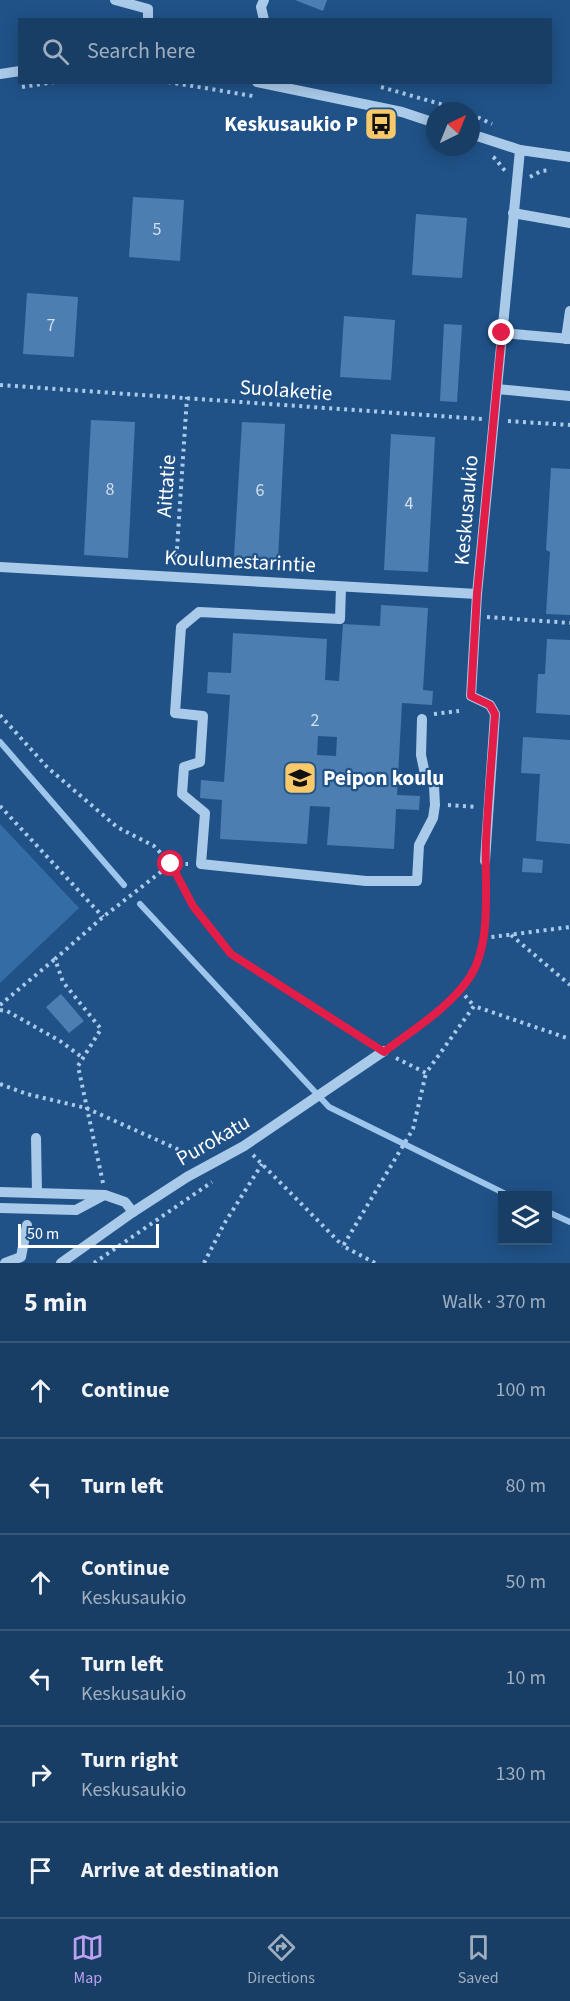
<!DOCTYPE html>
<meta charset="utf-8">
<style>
:root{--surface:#183e66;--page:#21456c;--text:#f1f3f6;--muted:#9faebf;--line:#36577a;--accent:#bca0f2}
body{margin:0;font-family:"Source Sans 3",sans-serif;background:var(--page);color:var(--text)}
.controls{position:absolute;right:18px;bottom:18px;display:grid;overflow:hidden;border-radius:0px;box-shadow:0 3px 15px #0003}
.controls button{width:54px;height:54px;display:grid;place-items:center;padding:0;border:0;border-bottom:2px solid var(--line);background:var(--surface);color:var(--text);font:30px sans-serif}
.compass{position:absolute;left:426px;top:102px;width:54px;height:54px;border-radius:50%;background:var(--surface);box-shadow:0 3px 15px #0003;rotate:43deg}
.scale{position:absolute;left:18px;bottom:15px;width:141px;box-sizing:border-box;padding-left:6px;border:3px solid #fff;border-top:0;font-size:16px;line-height:21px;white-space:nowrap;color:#fff;-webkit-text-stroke:4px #205288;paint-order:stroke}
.stop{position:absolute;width:18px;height:18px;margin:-14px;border:4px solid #e11d48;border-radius:50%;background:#fff}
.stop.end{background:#e11d48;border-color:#fff;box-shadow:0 2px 6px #0008}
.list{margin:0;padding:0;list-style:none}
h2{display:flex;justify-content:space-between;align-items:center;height:78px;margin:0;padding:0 24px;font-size:26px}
h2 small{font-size:20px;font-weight:400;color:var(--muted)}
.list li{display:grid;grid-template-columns:39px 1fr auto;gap:18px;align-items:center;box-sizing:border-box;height:96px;padding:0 24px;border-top:2px solid var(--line)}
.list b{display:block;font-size:22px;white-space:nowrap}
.list p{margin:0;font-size:20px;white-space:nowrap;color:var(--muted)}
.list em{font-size:20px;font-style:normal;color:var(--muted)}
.icon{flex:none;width:33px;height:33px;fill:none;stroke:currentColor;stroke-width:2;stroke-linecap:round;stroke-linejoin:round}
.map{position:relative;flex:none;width:570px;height:1263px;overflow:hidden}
.search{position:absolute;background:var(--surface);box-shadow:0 3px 15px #0003;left:18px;right:18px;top:18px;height:66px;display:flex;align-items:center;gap:15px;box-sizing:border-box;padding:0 21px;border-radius:0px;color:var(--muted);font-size:22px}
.sheet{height:654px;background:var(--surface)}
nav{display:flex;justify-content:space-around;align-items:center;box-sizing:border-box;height:84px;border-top:2px solid var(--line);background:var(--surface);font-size:16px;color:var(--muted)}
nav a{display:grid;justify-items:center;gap:3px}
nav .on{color:var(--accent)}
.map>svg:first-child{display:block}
.green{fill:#346ca5}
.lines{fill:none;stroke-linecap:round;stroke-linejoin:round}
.stream{stroke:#9ec6ec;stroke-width:6}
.building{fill:#4d7eb2;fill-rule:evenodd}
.path{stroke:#aacaea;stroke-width:4;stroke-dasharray:3 4.5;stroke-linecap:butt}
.minor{stroke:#aacaea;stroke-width:10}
.route{stroke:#e11d48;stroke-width:8}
.labels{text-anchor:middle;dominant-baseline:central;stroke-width:4.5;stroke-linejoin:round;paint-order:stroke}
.number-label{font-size:18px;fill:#d2dfec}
.poi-label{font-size:21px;font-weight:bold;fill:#fff;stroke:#205288;text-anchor:end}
.street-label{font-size:21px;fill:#fff;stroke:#205288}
</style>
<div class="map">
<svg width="570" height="1263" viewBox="0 0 570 1263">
<rect width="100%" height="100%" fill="#205288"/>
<path class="green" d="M0 824 79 908 0 983Z"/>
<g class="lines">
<g class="stream">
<path d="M0 742 124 885"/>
<path d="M140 904 329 1107 510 1196"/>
<path d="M548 1212 570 1222"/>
</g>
</g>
<g class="building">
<path d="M295 0H327L323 11Z"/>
<path d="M133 197 184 200 180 261 129 257Z"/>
<path d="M416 214 467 218 462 278 412 275Z"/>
<path d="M27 293 78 297 74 357 23 354Z"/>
<path d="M344 316 395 320 391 380 340 377Z"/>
<path d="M444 324 462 325 457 402 440 401Z"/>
<path d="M91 420 135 422 128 558 84 555Z"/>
<path d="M242 422 285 424 278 559 234 557Z"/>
<path d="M391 434 435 437 428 572 384 570Z"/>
<path d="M551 468 570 469V615L546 614 550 552 546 550Z"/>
<path d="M381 605 428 608 423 690 433 691 432 705 402 703 397 795 420 796 419 810 396 809 394 849 327 845 330 807 310 806 307 844 220 839 222 800 200 798 201 780 224 782 230 695 207 693 208 672 231 673 233 633 327 639 325 680 339 681 343 624 380 626ZM318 736 337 737 336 756 317 755Z"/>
<path d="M547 639 570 640V715L536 713 538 674H545Z"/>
<path d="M523 737 570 740V844L536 841 540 774 521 773Z"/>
<path d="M523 858 543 860 542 873 522 872Z"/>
<path d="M61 994 84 1021 69 1033 46 1007Z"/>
</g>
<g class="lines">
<g class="path">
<path d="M168 82 253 96"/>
<path d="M22 87 55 82"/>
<path d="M381 87 465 111"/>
<path d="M471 114 492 124"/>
<path d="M493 157C499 161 500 167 506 171"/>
<path d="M530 177 541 171 551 170"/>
<path d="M0 385 482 419"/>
<path d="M508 421 570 425"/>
<path d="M176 564 187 397"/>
<path d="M487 617 570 623"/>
<path d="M434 714 459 711"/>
<path d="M0 715 47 767 117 827 154 846 171 864 193 906 231 954 371 1043"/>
<path d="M448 805 477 807"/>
<path d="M0 806 103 917"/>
<path d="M511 935 570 985"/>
<path d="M484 938 570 927"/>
<path d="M460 990 474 1006"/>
<path d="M0 1005 55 959"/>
<path d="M0 1010 7 1011 60 1041 83 1058"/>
<path d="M394 1044C434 1014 474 989 484 937 488 916 485 894 485 872"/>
<path d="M396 1058 426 1073 474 1006 570 1039"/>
<path d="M0 1084 27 1094 86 1108 195 1157"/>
<path d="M253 1155 343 1246"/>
<path d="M103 1183 78 1066 101 1029 63 982 55 959 103 917 171 864H188"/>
<path d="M94 1263 212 1182"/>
<path d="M204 1263 224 1224 262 1164"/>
<path d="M375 1263 343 1246 413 1129 426 1073"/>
</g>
<g class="minor">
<path d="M115 0 148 9V20"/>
<path d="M264 0 261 7 264 20"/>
<path d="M0 74 20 71"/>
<path d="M257 82 402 112 435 123"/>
<path d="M471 134 520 150 570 157"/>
<path d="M513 213 570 223"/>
<path d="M502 333 570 339"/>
<path d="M566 339 570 311"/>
<path d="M497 389 570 396"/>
<path d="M0 567 477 594"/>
<path d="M341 587 340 619 199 612 181 627 175 713 203 716 200 762 184 767 182 794 205 813 201 864 366 881H417L419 845 433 818 435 805 434 786 425 774 421 755 422 719"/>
<path d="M485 861 495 714 490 705 471 696 477 594 520 150"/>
<path d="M36 1138 37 1193"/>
<path d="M0 1192 105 1195 125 1202 133 1212"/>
<path d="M0 1208 76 1210 104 1195"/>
<path d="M5 1263 21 1257 27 1225"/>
<path d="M61 1263 133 1212 187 1177 244 1146 384 1051"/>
</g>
</g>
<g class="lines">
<path class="route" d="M171 864 193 906 231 954 384 1052C414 1029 449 1008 470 977 493 941 484 883 486 842 488 799 492 757 495 714L490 705 471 696 477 594 502 333"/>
</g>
<defs>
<symbol id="bus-square" viewBox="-11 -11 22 22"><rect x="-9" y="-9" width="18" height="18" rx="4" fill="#f8c96b" stroke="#205288"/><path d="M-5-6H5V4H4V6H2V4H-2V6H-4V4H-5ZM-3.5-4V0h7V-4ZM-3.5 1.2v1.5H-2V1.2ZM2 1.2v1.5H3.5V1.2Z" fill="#111"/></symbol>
<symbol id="school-square" viewBox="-11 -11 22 22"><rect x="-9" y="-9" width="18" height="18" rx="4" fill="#f8c96b" stroke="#205288"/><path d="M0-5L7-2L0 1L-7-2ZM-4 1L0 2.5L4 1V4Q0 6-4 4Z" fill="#111"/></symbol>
</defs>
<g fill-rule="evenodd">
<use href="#bus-square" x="362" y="105" width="38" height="38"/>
<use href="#school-square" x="281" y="759" width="38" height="38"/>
</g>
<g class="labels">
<g class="number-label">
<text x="157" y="229">5</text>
<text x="51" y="325">7</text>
<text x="110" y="489">8</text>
<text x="260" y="490">6</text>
<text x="409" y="503">4</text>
<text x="315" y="720">2</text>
</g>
<g class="poi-label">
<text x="358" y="124">Keskusaukio P</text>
<text x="323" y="778" text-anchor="start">Peipon koulu</text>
</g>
<g class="street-label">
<text transform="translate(286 390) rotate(4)">Suolaketie</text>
<text transform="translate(166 486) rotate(-86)">Aittatie</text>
<text transform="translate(466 510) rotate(-85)">Keskusaukio</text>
<text transform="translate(240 561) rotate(3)">Koulumestarintie</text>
<text transform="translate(213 1140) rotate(-30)">Purokatu</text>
</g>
</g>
</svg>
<div class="controls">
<button><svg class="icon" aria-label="layers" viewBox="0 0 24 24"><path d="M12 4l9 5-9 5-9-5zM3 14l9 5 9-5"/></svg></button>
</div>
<svg class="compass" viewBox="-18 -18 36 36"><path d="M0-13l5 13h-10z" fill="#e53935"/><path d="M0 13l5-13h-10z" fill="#9faebf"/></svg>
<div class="scale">50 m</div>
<div class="stop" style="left:171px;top:864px"></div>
<div class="stop end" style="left:502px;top:333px"></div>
<div class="search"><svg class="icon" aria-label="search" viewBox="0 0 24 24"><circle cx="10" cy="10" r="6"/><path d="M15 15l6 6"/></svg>Search here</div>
</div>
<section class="sheet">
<h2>5 min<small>Walk · 370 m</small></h2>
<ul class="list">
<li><svg class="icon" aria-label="ahead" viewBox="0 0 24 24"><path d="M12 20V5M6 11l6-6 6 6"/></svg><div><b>Continue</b></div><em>100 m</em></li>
<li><svg class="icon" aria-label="left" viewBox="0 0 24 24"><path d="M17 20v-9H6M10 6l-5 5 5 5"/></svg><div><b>Turn left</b></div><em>80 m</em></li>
<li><svg class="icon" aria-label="ahead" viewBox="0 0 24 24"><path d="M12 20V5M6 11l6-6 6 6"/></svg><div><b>Continue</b><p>Keskusaukio</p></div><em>50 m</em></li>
<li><svg class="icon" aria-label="left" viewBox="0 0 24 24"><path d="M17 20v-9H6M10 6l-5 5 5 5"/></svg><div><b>Turn left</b><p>Keskusaukio</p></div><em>10 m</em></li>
<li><svg class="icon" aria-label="right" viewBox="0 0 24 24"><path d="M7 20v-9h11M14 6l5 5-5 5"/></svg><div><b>Turn right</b><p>Keskusaukio</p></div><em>130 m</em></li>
<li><svg class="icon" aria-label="arrive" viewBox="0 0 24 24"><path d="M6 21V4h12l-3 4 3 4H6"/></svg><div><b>Arrive at destination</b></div></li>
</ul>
</section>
<nav>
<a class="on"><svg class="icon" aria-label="map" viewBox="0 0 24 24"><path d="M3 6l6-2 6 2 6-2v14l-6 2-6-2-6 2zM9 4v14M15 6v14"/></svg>Map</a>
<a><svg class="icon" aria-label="directions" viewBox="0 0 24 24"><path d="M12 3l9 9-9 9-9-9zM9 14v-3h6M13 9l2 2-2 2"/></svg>Directions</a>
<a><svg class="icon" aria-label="saved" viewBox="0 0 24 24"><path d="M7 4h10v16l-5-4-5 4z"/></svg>Saved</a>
</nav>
